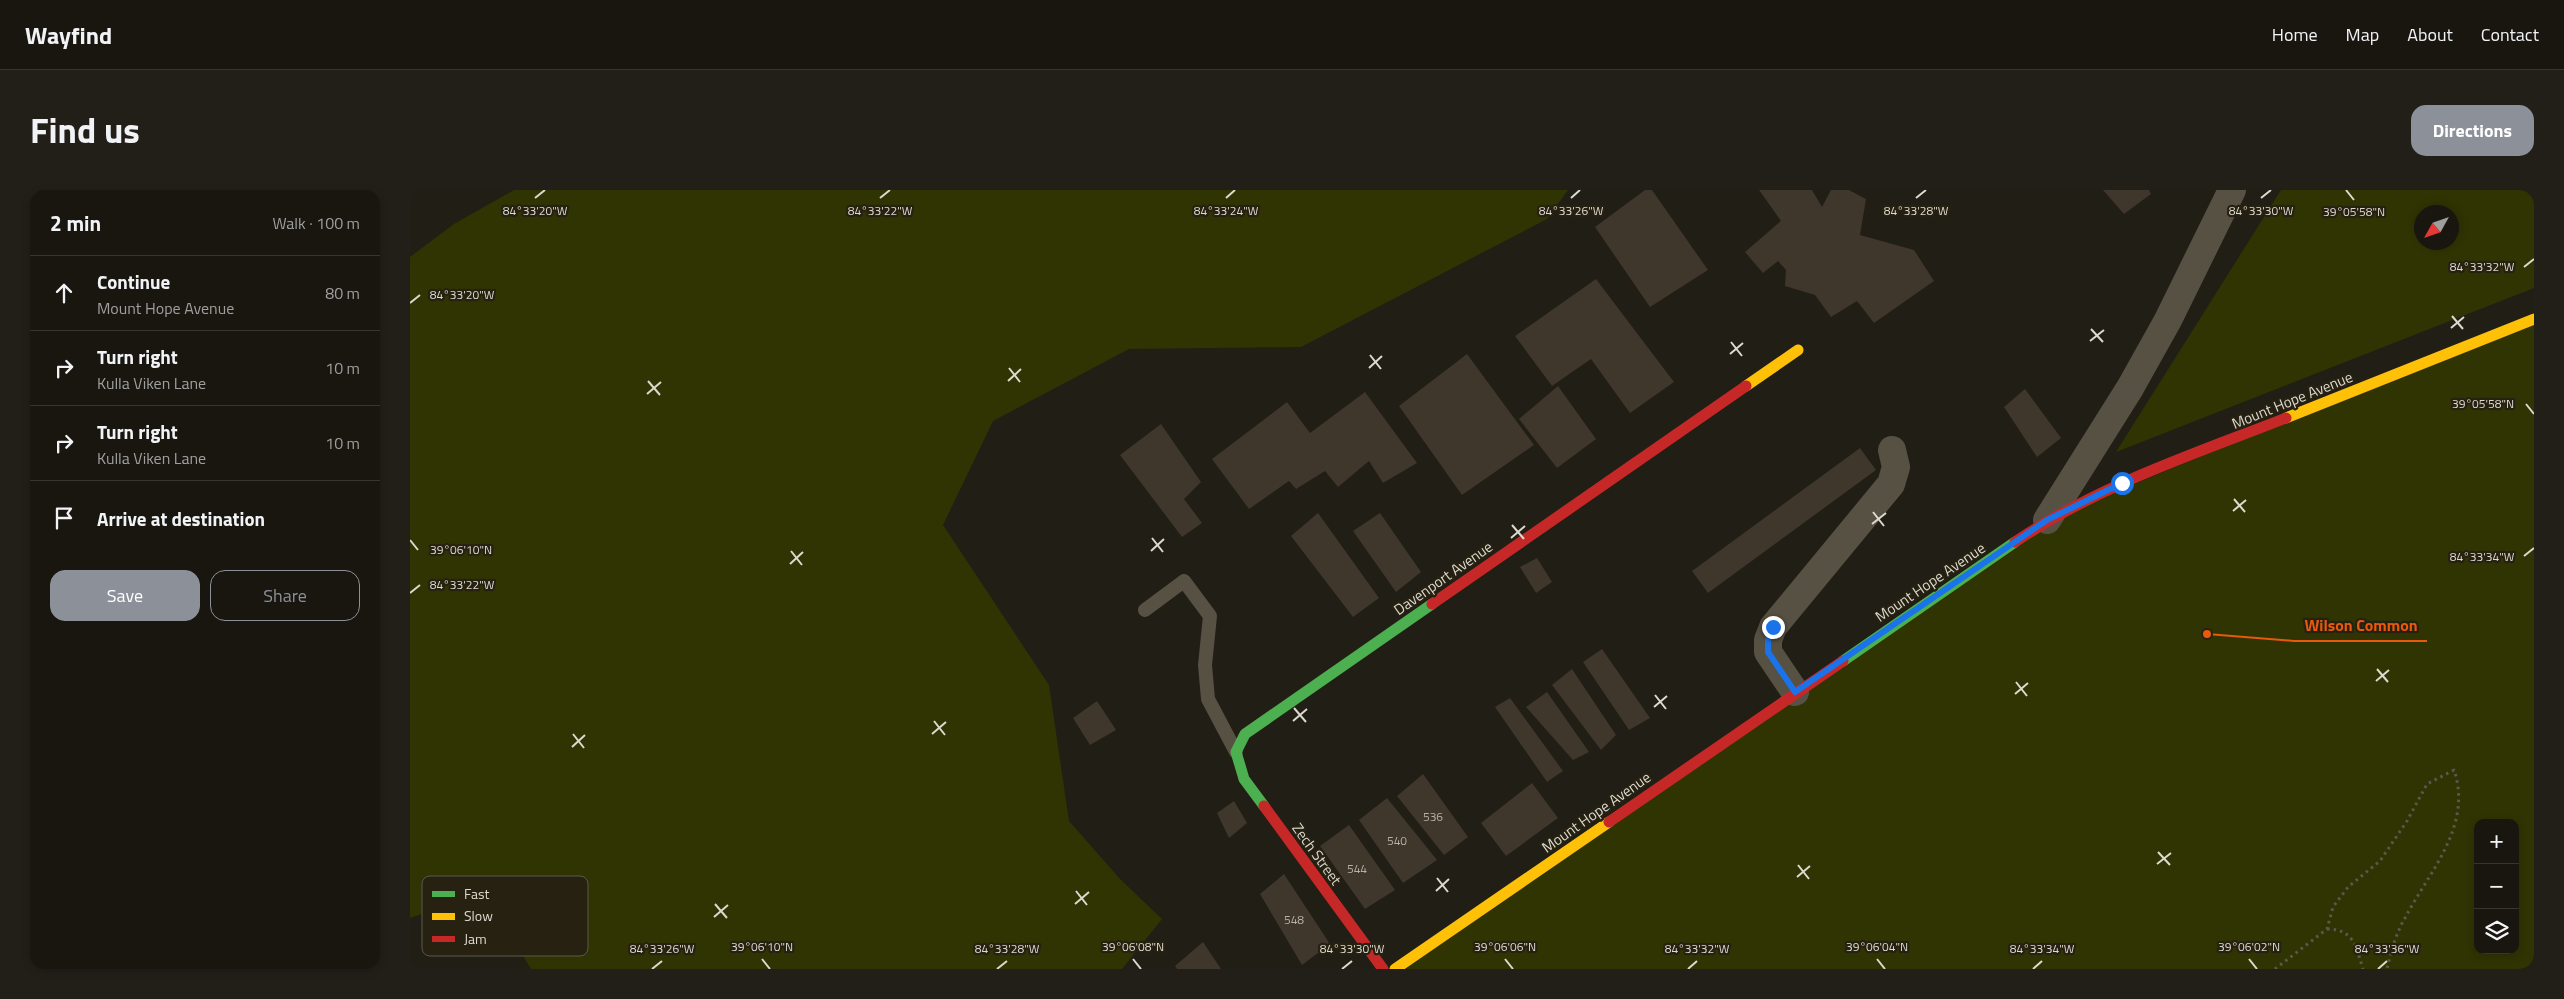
<!DOCTYPE html>
<meta charset="utf-8">
<style>
:root{--surface:#191610;--page:#221f19;--text:#f1f3f6;--muted:#9f9f9f;--line:#373530;--accent:#8c9099}
body{margin:0;font-family:"Titillium Web",sans-serif;background:var(--page);color:var(--text)}
.controls{position:absolute;right:15px;bottom:15px;display:grid;overflow:hidden;border-radius:10px;box-shadow:0 2px 8px #0003}
.controls button{width:45px;height:45px;display:grid;place-items:center;padding:0;border:0;border-bottom:1px solid var(--line);background:var(--surface);color:var(--text);font:25px sans-serif}
.compass{position:absolute;left:2004px;top:15px;width:45px;height:45px;border-radius:50%;background:var(--surface);box-shadow:0 2px 8px #0003;rotate:230deg}
.stop{position:absolute;width:15px;height:15px;margin:-11px;border:4px solid #1a73e8;border-radius:50%;background:#fff}
.stop.end{background:#1a73e8;border-color:#fff;box-shadow:0 1px 5px #0008}
.list{margin:0;padding:0;list-style:none}
h2{display:flex;justify-content:space-between;align-items:center;height:65px;margin:0;padding:0 20px;font-size:21px}
h2 small{font-size:16px;font-weight:400;color:var(--muted)}
.list li{display:grid;grid-template-columns:32px 1fr auto;gap:15px;align-items:center;box-sizing:border-box;height:75px;padding:0 20px;border-top:1px solid var(--line)}
.list b{display:block;font-size:19px;white-space:nowrap}
.list p{margin:0;font-size:16px;white-space:nowrap;color:var(--muted)}
.list em{font-size:16px;font-style:normal;color:var(--muted)}
.actions{display:flex;gap:10px;padding:15px 20px}
.actions a{flex:1;padding:11px 0;border:1px solid var(--accent);border-radius:15px;text-align:center;font-size:18px;color:var(--accent)}
.actions .main{background:var(--accent);color:#fff}
.icon{flex:none;width:28px;height:28px;fill:none;stroke:currentColor;stroke-width:2;stroke-linecap:round;stroke-linejoin:round}
.map{position:relative;flex:none;width:2124px;height:779px;overflow:hidden;border-radius:15px}
header{display:flex;align-items:center;gap:30px;box-sizing:border-box;height:70px;padding:0 25px;background:var(--surface);border-bottom:1px solid var(--line)}
header strong{font-size:24px}
nav{display:flex;gap:28px;margin-inline-start:auto;font-size:18px}
.intro{display:flex;align-items:center;justify-content:space-between;box-sizing:border-box;height:120px;padding:0 30px}
h1{margin:0;font-size:35px}
.button{padding:12px 22px;border-radius:15px;background:var(--accent);color:#fff;font-size:18px;font-weight:700}
main{display:flex;gap:30px;padding:0 30px}
aside{flex:1;background:var(--surface);border-radius:15px;box-shadow:0 2px 8px #0003}
.map>svg:first-child{display:block}
.green{fill:#303403;fill-rule:evenodd}
.building{fill:#3f362c}
.lines{fill:none;stroke-linecap:round;stroke-linejoin:round}
.path{stroke:#5c584d;stroke-width:3;stroke-dasharray:2.5 4;stroke-linecap:butt}
.lane{stroke:#575143;stroke-width:14}
.street{stroke:#575143;stroke-width:28}
.fast{stroke:#4caf50;stroke-width:11}
.slow{stroke:#ffc107;stroke-width:11}
.jam{stroke:#c62828;stroke-width:11}
.route{stroke:#1a73e8;stroke-width:6}
.ticks{fill:none;stroke:#dcd9cf;stroke-width:2}
.labels{text-anchor:middle;dominant-baseline:central;stroke-width:4.5;stroke-linejoin:round;paint-order:stroke}
.number-label{font-size:12px;fill:#b5b0a6}
.street-label{font-size:15px;fill:#dcd9cf;stroke:#262111}
.key{fill:#262111;stroke:#5d584a;stroke-width:1}
.key-label{font-size:14px;fill:#dcd9cf}
.ticks-label{font-size:12px;text-anchor:middle;fill:#dcd9cf;stroke:#262111;stroke-width:4.5;stroke-linejoin:round;paint-order:stroke}
.leader{fill:none;stroke:#e8590c;stroke-width:2}
.callout-dot{fill:#e8590c;stroke:#262111;stroke-width:2}
.callout-label{font-size:16px;text-anchor:middle;font-weight:bold;fill:#e8590c;stroke:#262111;stroke-width:4.5;stroke-linejoin:round;paint-order:stroke}
</style>
<header>
<strong>Wayfind</strong>
<nav><a>Home</a><a>Map</a><a>About</a><a>Contact</a></nav>
</header>
<div class="intro"><h1>Find us</h1><a class="button">Directions</a></div>
<main>
<aside>
<h2>2 min<small>Walk · 100 m</small></h2>
<ul class="list">
<li><svg class="icon" aria-label="ahead" viewBox="0 0 24 24"><path d="M12 20V5M6 11l6-6 6 6"/></svg><div><b>Continue</b><p>Mount Hope Avenue</p></div><em>80 m</em></li>
<li><svg class="icon" aria-label="right" viewBox="0 0 24 24"><path d="M7 20v-9h11M14 6l5 5-5 5"/></svg><div><b>Turn right</b><p>Kulla Viken Lane</p></div><em>10 m</em></li>
<li><svg class="icon" aria-label="right" viewBox="0 0 24 24"><path d="M7 20v-9h11M14 6l5 5-5 5"/></svg><div><b>Turn right</b><p>Kulla Viken Lane</p></div><em>10 m</em></li>
<li><svg class="icon" aria-label="arrive" viewBox="0 0 24 24"><path d="M6 21V4h12l-3 4 3 4H6"/></svg><div><b>Arrive at destination</b></div></li>
</ul>
<div class="actions"><a class="main">Save</a><a>Share</a></div>
</aside>
<div class="map">
<svg width="2124" height="779" viewBox="0 0 2124 779">
<rect width="100%" height="100%" fill="#211e16"/>
<g class="green">
<path d="M104 0H1158L1137 29 891 157 719 159 583 231 533 335 639 495 659 631 710 689 752 729 712 779H121L75 702 0 728V67L44 34Z"/>
<path d="M1871 0H2124V98L1706 262ZM2041 22V52H2011V22Z"/>
<path d="M2124 129V779H985L1637 330ZM2068 633H2105V760H2068Z"/>
</g>
<g class="building">
<path d="M1235 0H1242L1298 80 1240 117 1185 37Z"/>
<path d="M1349 0H1402L1412 17 1421 0H1439L1456 9 1450 45 1504 60 1524 91 1464 133 1447 111 1421 127 1405 105 1375 96 1376 80 1368 71 1353 83 1335 62 1371 31Z"/>
<path d="M1693 0H1739L1741 4 1714 24Z"/>
<path d="M1186 89 1264 192 1220 223 1181 169 1142 196 1105 146Z"/>
<path d="M1057 164 1124 255 1052 305 989 216Z"/>
<path d="M1148 196 1186 249 1147 278 1109 229Z"/>
<path d="M1615 199 1651 248 1627 267 1594 217Z"/>
<path d="M955 202 1007 273 973 293 959 271 928 297 915 281 886 299 879 291 839 319 802 269 877 212 900 243Z"/>
<path d="M751 234 791 292 774 309 792 333 772 347 710 265Z"/>
<path d="M1450 258 1466 280 1298 403 1282 381Z"/>
<path d="M908 323 969 408 943 427 881 346Z"/>
<path d="M970 323 1011 382 986 402 943 341Z"/>
<path d="M1127 368 1142 392 1126 403 1110 377Z"/>
<path d="M1192 459 1240 528 1219 540 1173 472Z"/>
<path d="M1162 479 1206 545 1191 560 1142 495Z"/>
<path d="M1137 502 1179 562 1163 570 1116 517Z"/>
<path d="M1100 508 1153 581 1137 592 1085 517Z"/>
<path d="M687 511 706 540 680 555 663 528Z"/>
<path d="M1013 584 1058 647 1034 665 987 606Z"/>
<path d="M1122 593 1148 628 1096 666 1071 633Z"/>
<path d="M977 608 1027 670 993 693 949 630Z"/>
<path d="M824 611 837 633 819 648 807 623Z"/>
<path d="M939 635 985 700 955 719 910 656Z"/>
<path d="M874 684 920 754 892 775 850 704Z"/>
<path d="M793 752 811 779H767L765 776Z"/>
</g>
<g class="lines">
<g class="path">
<path d="M1917 739C1944 739 1946 757 1953 779"/>
<path d="M1865 779 1917 739 1923 717 1938 697 1970 671 1997 631 2017 594 2044 580C2063 636 2019 682 1995 728 1986 743 1981 762 1977 779"/>
</g>
<path class="lane" d="M735 420 774 391 800 426 795 475 798 509 826 562"/>
<g class="street">
<path d="M1637 330 1720 198 1758 130 1822 0"/>
<path d="M1385 502 1358 462V450L1363 437 1481 294 1486 277 1482 260"/>
</g>
<g class="fast">
<path d="M1433 471 1605 352"/>
<path d="M854 616 834 589 826 562 835 544 1022 414"/>
</g>
<g class="slow">
<path d="M1336 196 1388 160"/>
<path d="M1876 228 2124 129"/>
<path d="M985 779 1199 632"/>
</g>
<g class="jam">
<path d="M1605 352C1687 296 1784 264 1876 228"/>
<path d="M1022 414 1336 196"/>
<path d="M854 616 973 779"/>
<path d="M1199 632 1433 471"/>
</g>
</g>
<g class="lines">
<path class="route" d="M1363 437 1358 450V462L1385 502 1637 330 1712 293"/>
</g>
<path class="ticks" d="M1936 0 1944 10M125 8 135 0M470 8 480 0M816 8 825 0M1161 8 1170 0M1506 8 1516 0M1851 8 1861 0M2114 77 2124 69M0 113 10 105M2042 126 2053 139M2041 138 2054 127M1681 139 1693 152M1680 151 1694 140M1321 152 1332 166M1320 164 1333 153M960 165 971 179M599 178 610 192M959 178 972 166M238 191 250 205M598 191 611 179M237 204 251 192M2116 214 2124 224M1824 309 1835 322M1823 321 1836 310M1463 322 1474 336M1462 334 1476 323M1102 335 1114 349M742 348 753 362M1101 348 1115 336M0 350 8 360M381 361 392 375M741 361 754 349M2114 366 2124 358M380 374 393 362M0 403 10 395M1967 479 1978 492M1966 491 1979 480M1606 492 1617 506M1605 504 1618 493M1245 505 1256 519M1244 517 1257 506M884 518 896 532M524 531 535 545M883 531 897 519M163 544 174 558M522 544 536 532M162 557 175 545M1748 662 1760 675M1747 674 1761 663M1388 675 1399 689M1387 687 1400 676M1027 688 1038 702M666 701 677 715M1026 701 1039 689M305 714 317 728M665 714 679 702M304 727 318 715M352 769 360 779M723 769 731 779M1095 769 1103 779M1467 769 1475 779M1839 769 1847 779M242 779 252 771M587 779 597 771M932 779 942 771M1278 779 1287 771M1623 779 1632 771M1968 779 1977 771"/>
<g class="labels">
<g class="number-label">
<text x="1023" y="626">536</text>
<text x="987" y="650">540</text>
<text x="947" y="678">544</text>
<text x="884" y="729">548</text>
</g>
<g class="street-label">
<text transform="translate(1882 210) rotate(-22)">Mount Hope Avenue</text>
<text transform="translate(1033 388) rotate(-35)">Davenport Avenue</text>
<text transform="translate(1520 392) rotate(-34)">Mount Hope Avenue</text>
<text transform="translate(1186 622) rotate(-35)">Mount Hope Avenue</text>
<text transform="translate(907 664) rotate(54)">Zech Street</text>
</g>
</g>
<rect x="12" y="686" width="166" height="80" rx="8" class="key"/>
<rect x="22" y="701" width="23" height="6" fill="#4caf50"/>
<rect x="22" y="723" width="23" height="7" fill="#ffc107"/>
<rect x="22" y="746" width="23" height="6" fill="#c62828"/>
<g class="key-label">
<text x="54" y="709">Fast</text>
<text x="54" y="731">Slow</text>
<text x="54" y="754">Jam</text>
</g>
<g class="ticks-label">
<text x="1161" y="25">84°33'26"W</text>
<text x="1506" y="25">84°33'28"W</text>
<text x="125" y="25">84°33'20"W</text>
<text x="470" y="25">84°33'22"W</text>
<text x="816" y="25">84°33'24"W</text>
<text x="1851" y="25">84°33'30"W</text>
<text x="1944" y="26">39°05'58"N</text>
<text x="2072" y="81">84°33'32"W</text>
<text x="52" y="109">84°33'20"W</text>
<text x="2073" y="218">39°05'58"N</text>
<text x="51" y="364">39°06'10"N</text>
<text x="2072" y="371">84°33'34"W</text>
<text x="52" y="399">84°33'22"W</text>
<text x="352" y="761">39°06'10"N</text>
<text x="723" y="761">39°06'08"N</text>
<text x="1095" y="761">39°06'06"N</text>
<text x="1467" y="761">39°06'04"N</text>
<text x="1839" y="761">39°06'02"N</text>
<text x="252" y="763">84°33'26"W</text>
<text x="597" y="763">84°33'28"W</text>
<text x="942" y="763">84°33'30"W</text>
<text x="1287" y="763">84°33'32"W</text>
<text x="1632" y="763">84°33'34"W</text>
<text x="1977" y="763">84°33'36"W</text>
</g>
<path class="leader" d="M1797 444L1884 451H2017"/>
<circle class="callout-dot" cx="1797" cy="444" r="5"/>
<g class="callout-label">
<text x="1951" y="441">Wilson Common</text>
</g>
</svg>
<div class="controls">
<button>+</button>
<button>−</button>
<button><svg class="icon" aria-label="layers" viewBox="0 0 24 24"><path d="M12 4l9 5-9 5-9-5zM3 14l9 5 9-5"/></svg></button>
</div>
<svg class="compass" viewBox="-18 -18 36 36"><path d="M0-13l5 13h-10z" fill="#e53935"/><path d="M0 13l5-13h-10z" fill="#9f9f9f"/></svg>
<div class="stop" style="left:1712px;top:293px"></div>
<div class="stop end" style="left:1363px;top:437px"></div>
</div>
</main>
